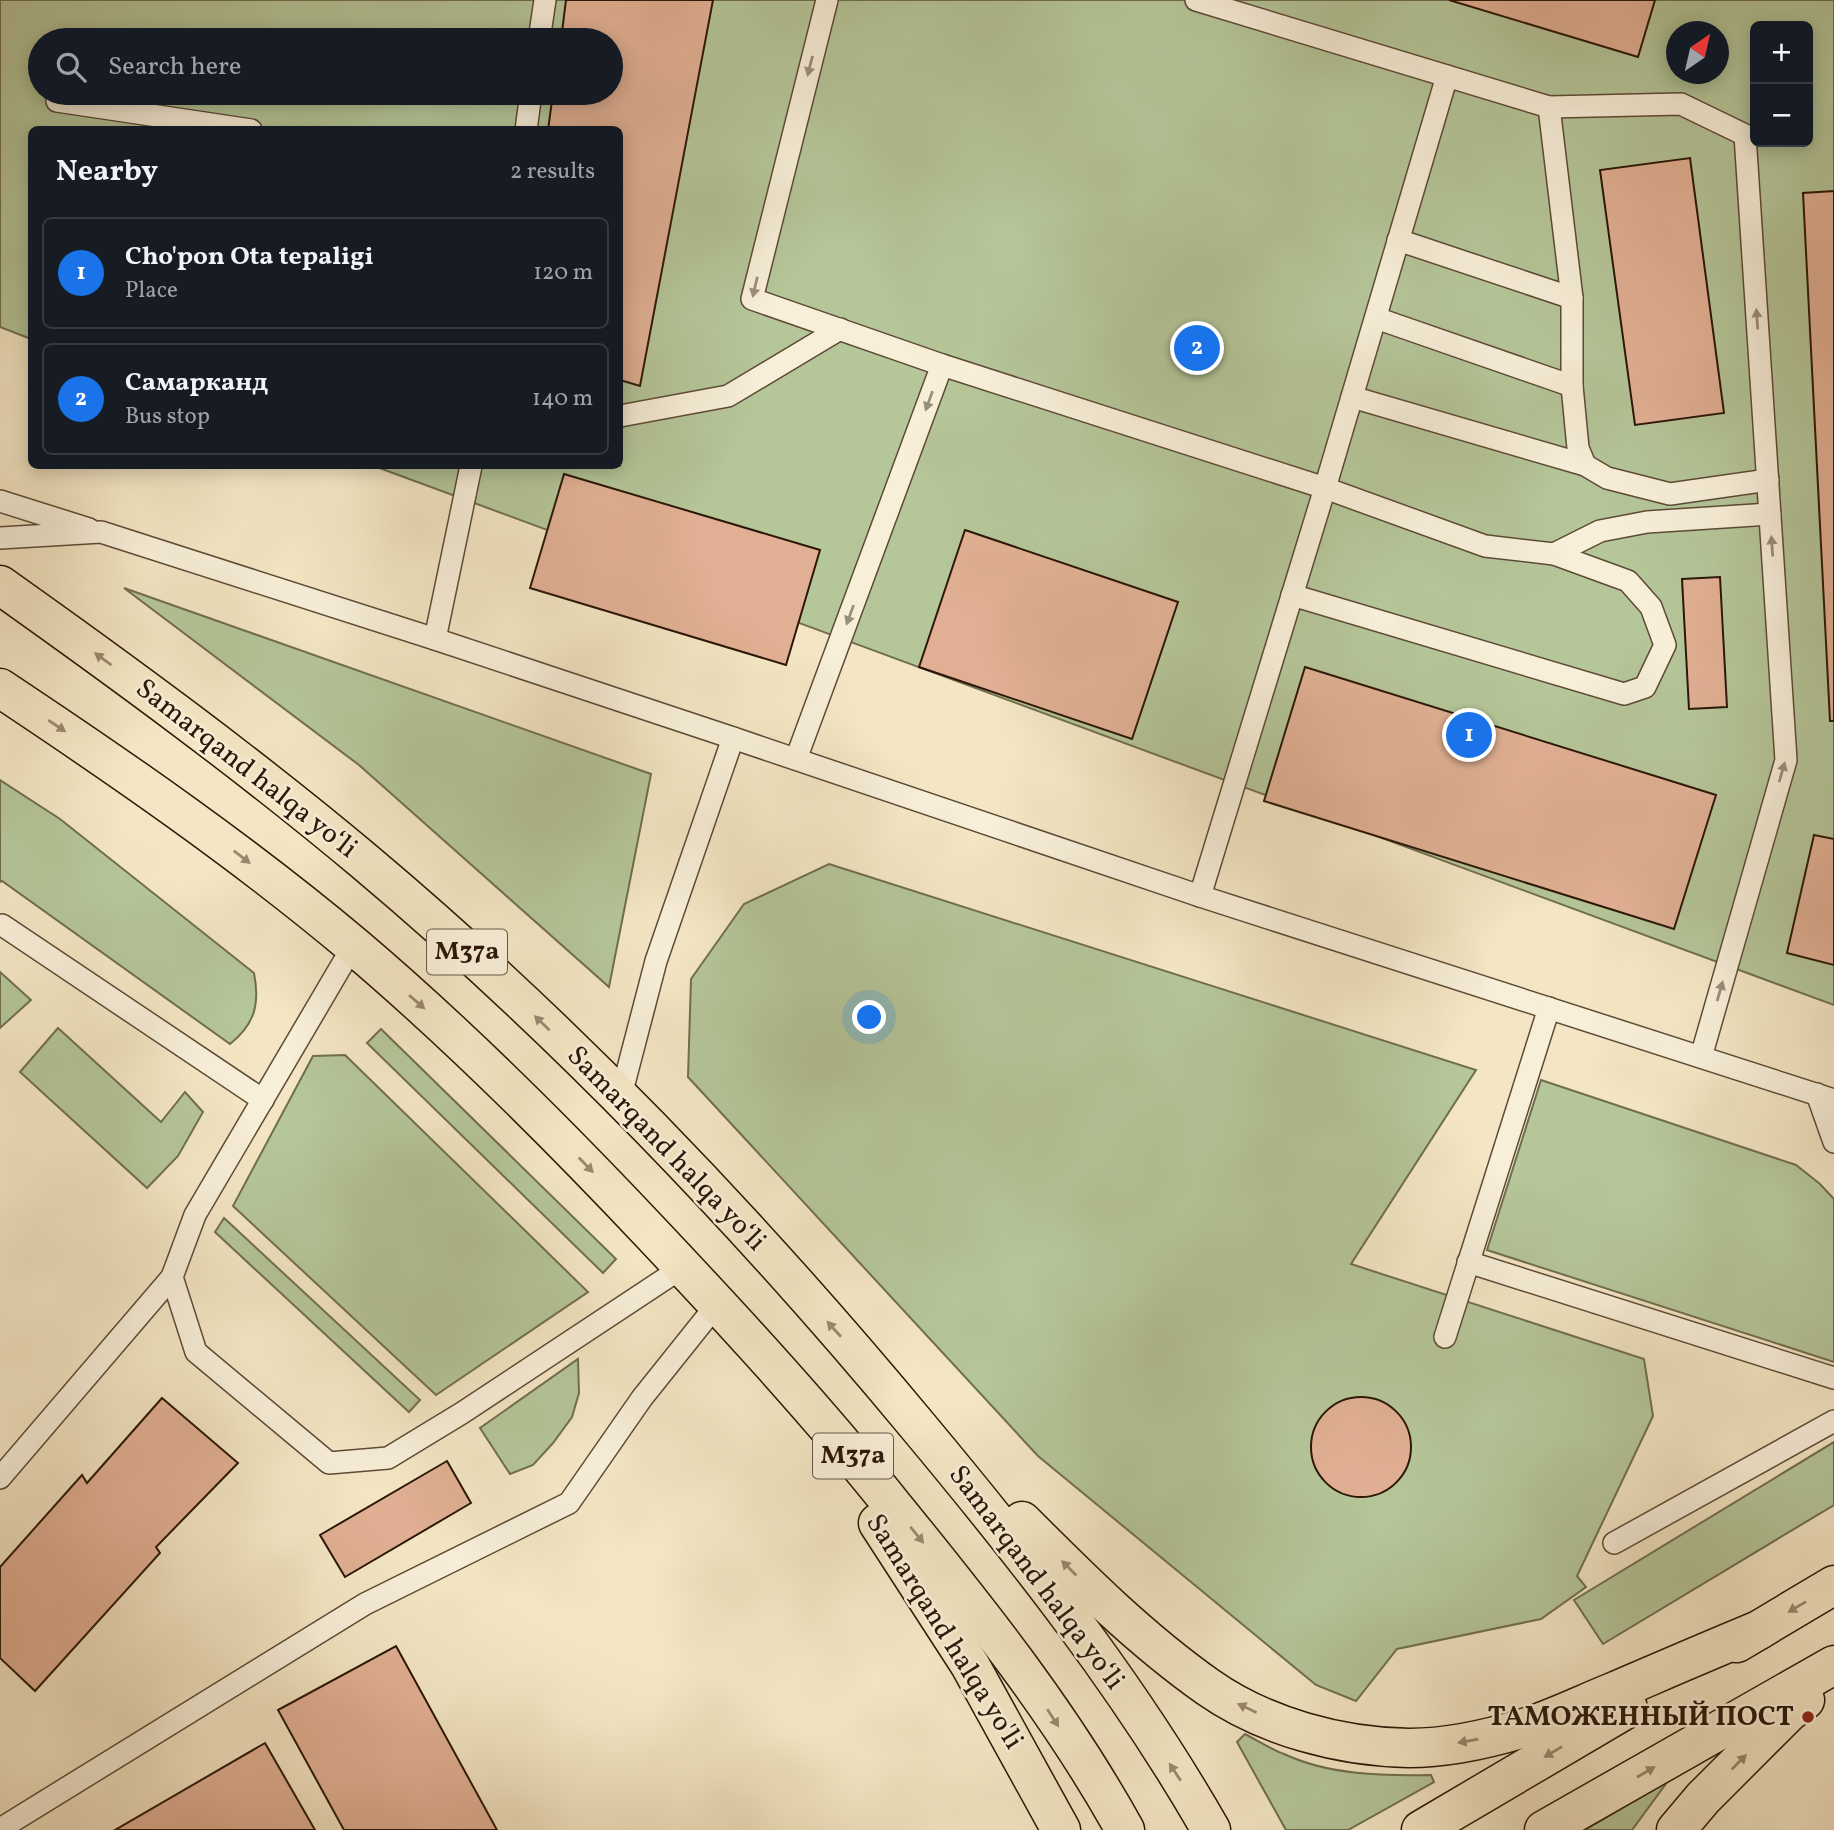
<!DOCTYPE html>
<meta charset="utf-8">
<style>
:root{--surface:#171b24;--page:#20242c;--text:#f1f3f6;--muted:#9ea1a6;--line:#363941;--accent:#1a73e8}
body{margin:0;font-family:Vollkorn,serif;background:var(--page);color:var(--text)}
.controls{position:absolute;right:21px;top:21px;display:grid;overflow:hidden;border-radius:10px;box-shadow:0 4px 18px #0003}
.controls button{width:63px;height:63px;display:grid;place-items:center;padding:0;border:0;border-bottom:2px solid var(--line);background:var(--surface);color:var(--text);font:35px sans-serif}
.compass{position:absolute;left:1666px;top:21px;width:63px;height:63px;border-radius:50%;background:var(--surface);box-shadow:0 4px 18px #0003;rotate:34deg}
.you{position:absolute;left:870px;top:1018px;width:24px;height:24px;margin:-18px;border:5px solid #fff;border-radius:50%;background:#1a73e8;box-shadow:0 0 0 10px #1a73e833}
.badge{display:grid;place-items:center;width:46px;height:46px;border-radius:50%;background:var(--accent);color:#fff;font-size:23px;font-weight:700}
.pin{position:absolute;translate:-50% -50%;border:4px solid #fff;box-shadow:0 2px 7px #0006}
.list{margin:0;padding:0;list-style:none}
h2{display:flex;justify-content:space-between;align-items:center;height:91px;margin:0;padding:0 28px;font-size:30px}
h2 small{font-size:23px;font-weight:400;color:var(--muted)}
.list li{display:grid;grid-template-columns:46px 1fr auto;gap:21px;align-items:center;box-sizing:border-box;height:112px;margin:0 14px 14px;padding:0 14px;border:2px solid var(--line);border-radius:10px}
.list b{display:block;font-size:26px;white-space:nowrap}
.list p{margin:0;font-size:23px;white-space:nowrap;color:var(--muted)}
.list em{font-size:23px;font-style:normal;color:var(--muted)}
.icon{flex:none;width:38px;height:38px;fill:none;stroke:currentColor;stroke-width:2;stroke-linecap:round;stroke-linejoin:round}
.map{position:relative;flex:none;width:1834px;height:1830px;overflow:hidden}
.search{position:absolute;background:var(--surface);box-shadow:0 4px 18px #0003;left:28px;top:28px;width:595px;height:77px;display:flex;align-items:center;gap:18px;box-sizing:border-box;padding:0 24px;border-radius:38px;color:var(--muted);font-size:26px}
.panel{position:absolute;background:var(--surface);box-shadow:0 4px 18px #0003;left:28px;top:126px;width:595px;height:343px;border-radius:10px}
.map>svg:first-child{display:block}
.green{fill:#b5c699;stroke:#706e50;stroke-width:2;fill-rule:evenodd}
.building{fill:#e1b094;stroke:#2b1607;stroke-width:2}
.lines{fill:none;stroke-linecap:round;stroke-linejoin:round}
.lane-casing{stroke:#5d4a36;stroke-width:24}
.highway-casing{stroke:#2b1607;stroke-width:41}
.lane{stroke:#f8efd9;stroke-width:21}
.highway{stroke:#f4e6c4;stroke-width:38}
.oneway{fill:#9c8d7a}
.oneway2{fill:#9a886f}
.poi-dot{fill:#8f2418;stroke:#f8efd9;stroke-width:2.5}
.labels{text-anchor:middle;dominant-baseline:central;stroke-width:5;stroke-linejoin:round;paint-order:stroke}
.shield{fill:#f8efd9;stroke:#685746;stroke-width:2}
.shield-label{font-size:26px;font-weight:bold;fill:#2b1607}
.street-label{font-size:28px;fill:#2b1607;stroke:#f8efd9}
.poi-label{font-size:28px;font-weight:bold;fill:#2b1607;stroke:#f8efd9;text-anchor:end}
</style>
<div class="map">
<svg width="1834" height="1830" viewBox="0 0 1834 1830">
<rect width="100%" height="100%" fill="#f4e6c4"/>
<filter id="stains"><feTurbulence type="fractalNoise" baseFrequency=".00286" numOctaves="4"/><feColorMatrix values="0 0 0 0 .2 0 0 0 0 .09 0 0 0 0 .02 0 0 0 .5 -.17"/></filter>
<radialGradient id="worn" r=".72"><stop offset=".6" stop-color="#630" stop-opacity="0"/><stop offset="1" stop-color="#630" stop-opacity=".3"/></radialGradient>
<g class="green">
<path d="M0 0H1834V1005L374 466H620V130H32L31 339 0 327ZM1755 26H1808V142H1755ZM1676 32H1718V74H1676ZM40 40H611V93H40Z"/>
<path d="M124 588 651 774 609 987 359 765Z"/>
<path d="M0 780 60 819 254 973C260 1004 255 1024 230 1044L2 881 0 882Z"/>
<path d="M829 864 1476 1070 1351 1264 1644 1359 1653 1416 1577 1576 1586 1587 1541 1619 1397 1649 1356 1701 1316 1685 1038 1456 688 1077 691 979 744 904Z"/>
<path d="M0 972 31 1000 0 1028Z"/>
<path d="M58 1028 161 1122 185 1092 203 1112 178 1156 147 1188 20 1072Z"/>
<path d="M381 1029 616 1259 603 1273 367 1043Z"/>
<path d="M345 1055 588 1292 436 1395 233 1206 313 1056Z"/>
<path d="M1541 1080 1796 1165 1820 1184 1834 1199V1362L1487 1250Z"/>
<path d="M224 1218 420 1400 409 1412 215 1232Z"/>
<path d="M578 1359 579 1393 572 1417 553 1443 533 1465 510 1474 480 1428Z"/>
<path d="M1834 1442V1505L1603 1644 1574 1600Z"/>
<path d="M1245 1734C1258 1741 1271 1749 1284 1754 1329 1775 1382 1776 1431 1775L1434 1782 1348 1830H1286L1237 1742Z"/>
<path d="M1668 1781 1632 1830H1585Z"/>
</g>
<g class="building">
<path d="M566 0H713L640 386 620 380V130H548L553 93H611V40H561Z"/>
<path d="M1449 0H1655L1638 57Z"/>
<path d="M1690 158 1724 413 1635 425 1600 170Z"/>
<path d="M1834 191V721H1830L1803 193Z"/>
<path d="M564 474 820 550 786 665 530 588Z"/>
<path d="M965 530 1178 602 1132 739 919 667Z"/>
<path d="M1720 577 1727 707 1689 709 1682 579Z"/>
<path d="M1305 667 1716 795 1674 929 1264 801Z"/>
<path d="M1814 835 1834 839V965L1787 953Z"/>
<circle cx="1361" cy="1447" r="50"/>
<path d="M162 1398 238 1463 156 1547 160 1553 35 1691 0 1658V1567L82 1475 87 1483Z"/>
<path d="M447 1461 471 1503 345 1577 320 1535Z"/>
<path d="M396 1646 497 1830H344L278 1710Z"/>
<path d="M265 1743 315 1830H115Z"/>
</g>
<g class="lines">
<defs>
<g id="lane">
<path d="M1196 0 1549 107 1681 104 1745 135 1786 760 1701 1057"/>
<path d="M539 40 545 0"/>
<path d="M1447 76 1325 488 1485 546 1554 554 1600 531 1647 522 1770 514"/>
<path d="M57 101 251 130"/>
<path d="M1549 107 1572 298V386L1578 448 1585 465 1607 478 1670 494 1768 480"/>
<path d="M526 130 531 93"/>
<path d="M1398 240 1572 298"/>
<path d="M1376 318 1572 386"/>
<path d="M942 365 1325 488 1200 896"/>
<path d="M1352 397 1585 465"/>
<path d="M620 416 728 396 840 329"/>
<path d="M0 501 89 529"/>
<path d="M0 538 101 532 435 639 733 738 1200 896 1834 1100"/>
<path d="M1292 595 1624 694 1645 687 1665 645 1651 607 1628 581 1554 554"/>
<path d="M435 639 471 466"/>
<path d="M796 759 942 365 752 299 827 0"/>
<path d="M2 925 263 1100"/>
<path d="M353 946 195 1215 172 1277 196 1352 329 1463 388 1458 462 1413 683 1267"/>
<path d="M1817 1094 1834 1142"/>
<path d="M620 1099 656 961 733 738"/>
<path d="M1468 1262 1834 1378"/>
<path d="M1445 1337 1549 1008"/>
<path d="M0 1478 172 1277"/>
<path d="M1614 1543 1834 1421"/>
<path d="M0 1829 365 1604 569 1503 642 1398 718 1303"/>
</g>
<g id="highway">
<path d="M0 585C124 673 247 763 364 861 564 1029 750 1224 917 1425 1023 1552 1129 1686 1211 1830"/>
<path d="M0 688C122 769 242 852 354 946 459 1035 557 1133 652 1234 735 1322 818 1412 894 1507 977 1609 1061 1714 1125 1830"/>
<path d="M1022 1521C1081 1580 1140 1639 1208 1687 1265 1727 1341 1747 1409 1748 1447 1748 1488 1739 1524 1728 1555 1718 1583 1704 1613 1692 1662 1671 1710 1650 1759 1630"/>
<path d="M878 1523 970 1665 1061 1830"/>
<path d="M1737 1643 1834 1585"/>
<path d="M1421 1830 1628 1708"/>
<path d="M1544 1830 1834 1665"/>
<path d="M1676 1830 1703 1798 1789 1712 1805 1700"/>
</g>
</defs>
<use href="#lane" class="lane-casing"/>
<use href="#highway" class="highway-casing"/>
<use href="#lane" class="lane"/>
<use href="#highway" class="highway"/>
</g>
<defs><path id="oneway-solid" d="M-6-.8H1V-3.2L6.5 0L1 3.2V.8H-6Z" transform="scale(1.75)"/></defs>
<g class="oneway">
<use href="#oneway-solid" transform="translate(810 66) rotate(104)"/>
<use href="#oneway-solid" transform="translate(755 287) rotate(103)"/>
<use href="#oneway-solid" transform="translate(1757 319) rotate(-94)"/>
<use href="#oneway-solid" transform="translate(929 401) rotate(110)"/>
<use href="#oneway-solid" transform="translate(1772 546) rotate(-94)"/>
<use href="#oneway-solid" transform="translate(850 615) rotate(110)"/>
<use href="#oneway-solid" transform="translate(1782 772) rotate(-74)"/>
<use href="#oneway-solid" transform="translate(1720 991) rotate(-74)"/>
</g>
<g class="oneway2">
<use href="#oneway-solid" transform="translate(103 659) rotate(-144)"/>
<use href="#oneway-solid" transform="translate(57 726) rotate(34)"/>
<use href="#oneway-solid" transform="translate(242 857) rotate(38)"/>
<use href="#oneway-solid" transform="translate(417 1002) rotate(41)"/>
<use href="#oneway-solid" transform="translate(542 1023) rotate(-136)"/>
<use href="#oneway-solid" transform="translate(586 1165) rotate(46)"/>
<use href="#oneway-solid" transform="translate(834 1329) rotate(-132)"/>
<use href="#oneway-solid" transform="translate(917 1535) rotate(51)"/>
<use href="#oneway-solid" transform="translate(1069 1568) rotate(-135)"/>
<use href="#oneway-solid" transform="translate(1797 1607) rotate(149)"/>
<use href="#oneway-solid" transform="translate(1247 1708) rotate(-155)"/>
<use href="#oneway-solid" transform="translate(1053 1718) rotate(57)"/>
<use href="#oneway-solid" transform="translate(1468 1741) rotate(170)"/>
<use href="#oneway-solid" transform="translate(1553 1752) rotate(149)"/>
<use href="#oneway-solid" transform="translate(1739 1762) rotate(-45)"/>
<use href="#oneway-solid" transform="translate(1175 1772) rotate(-123)"/>
<use href="#oneway-solid" transform="translate(1646 1772) rotate(-30)"/>
</g>
<circle class="poi-dot" cx="1808" cy="1717" r="7"/>
<g class="labels">
<g class="shield">
<rect x="427" y="929.5" width="80" height="45" rx="5"/>
<rect x="813" y="1433.5" width="80" height="45" rx="5"/>
</g>
<g class="shield-label">
<text x="467" y="952">M37a</text>
<text x="853" y="1456">M37a</text>
</g>
<g class="street-label">
<text transform="translate(246 769) rotate(38)">Samarqand halqa yoʻli</text>
<text transform="translate(666 1149) rotate(46)">Samarqand halqa yoʻli</text>
<text transform="translate(1036 1578) rotate(53)">Samarqand halqa yoʻli</text>
<text transform="translate(944 1632) rotate(58)">Samarqand halqa yo'li</text>
</g>
<g class="poi-label">
<text x="1794" y="1717">ТАМОЖЕННЫЙ ПОСТ</text>
</g>
</g>
<rect width="100%" height="100%" filter="url(#stains)"/>
<rect width="100%" height="100%" fill="url(#worn)"/>
</svg>
<div class="controls">
<button>+</button>
<button>−</button>
</div>
<svg class="compass" viewBox="-18 -18 36 36"><path d="M0-13l5 13h-10z" fill="#e53935"/><path d="M0 13l5-13h-10z" fill="#9ea1a6"/></svg>
<div class="you"></div>
<div class="pin badge" style="left:1469px;top:735px">1</div>
<div class="pin badge" style="left:1197px;top:348px">2</div>
<div class="search"><svg class="icon" aria-label="search" viewBox="0 0 24 24"><circle cx="10" cy="10" r="6"/><path d="M15 15l6 6"/></svg>Search here</div>
<section class="panel">
<h2>Nearby<small>2 results</small></h2>
<ul class="list">
<li><span class="badge">1</span><div><b>Cho'pon Ota tepaligi</b><p>Place</p></div><em>120 m</em></li>
<li><span class="badge">2</span><div><b>Самарканд</b><p>Bus stop</p></div><em>140 m</em></li>
</ul>
</section>
</div>
